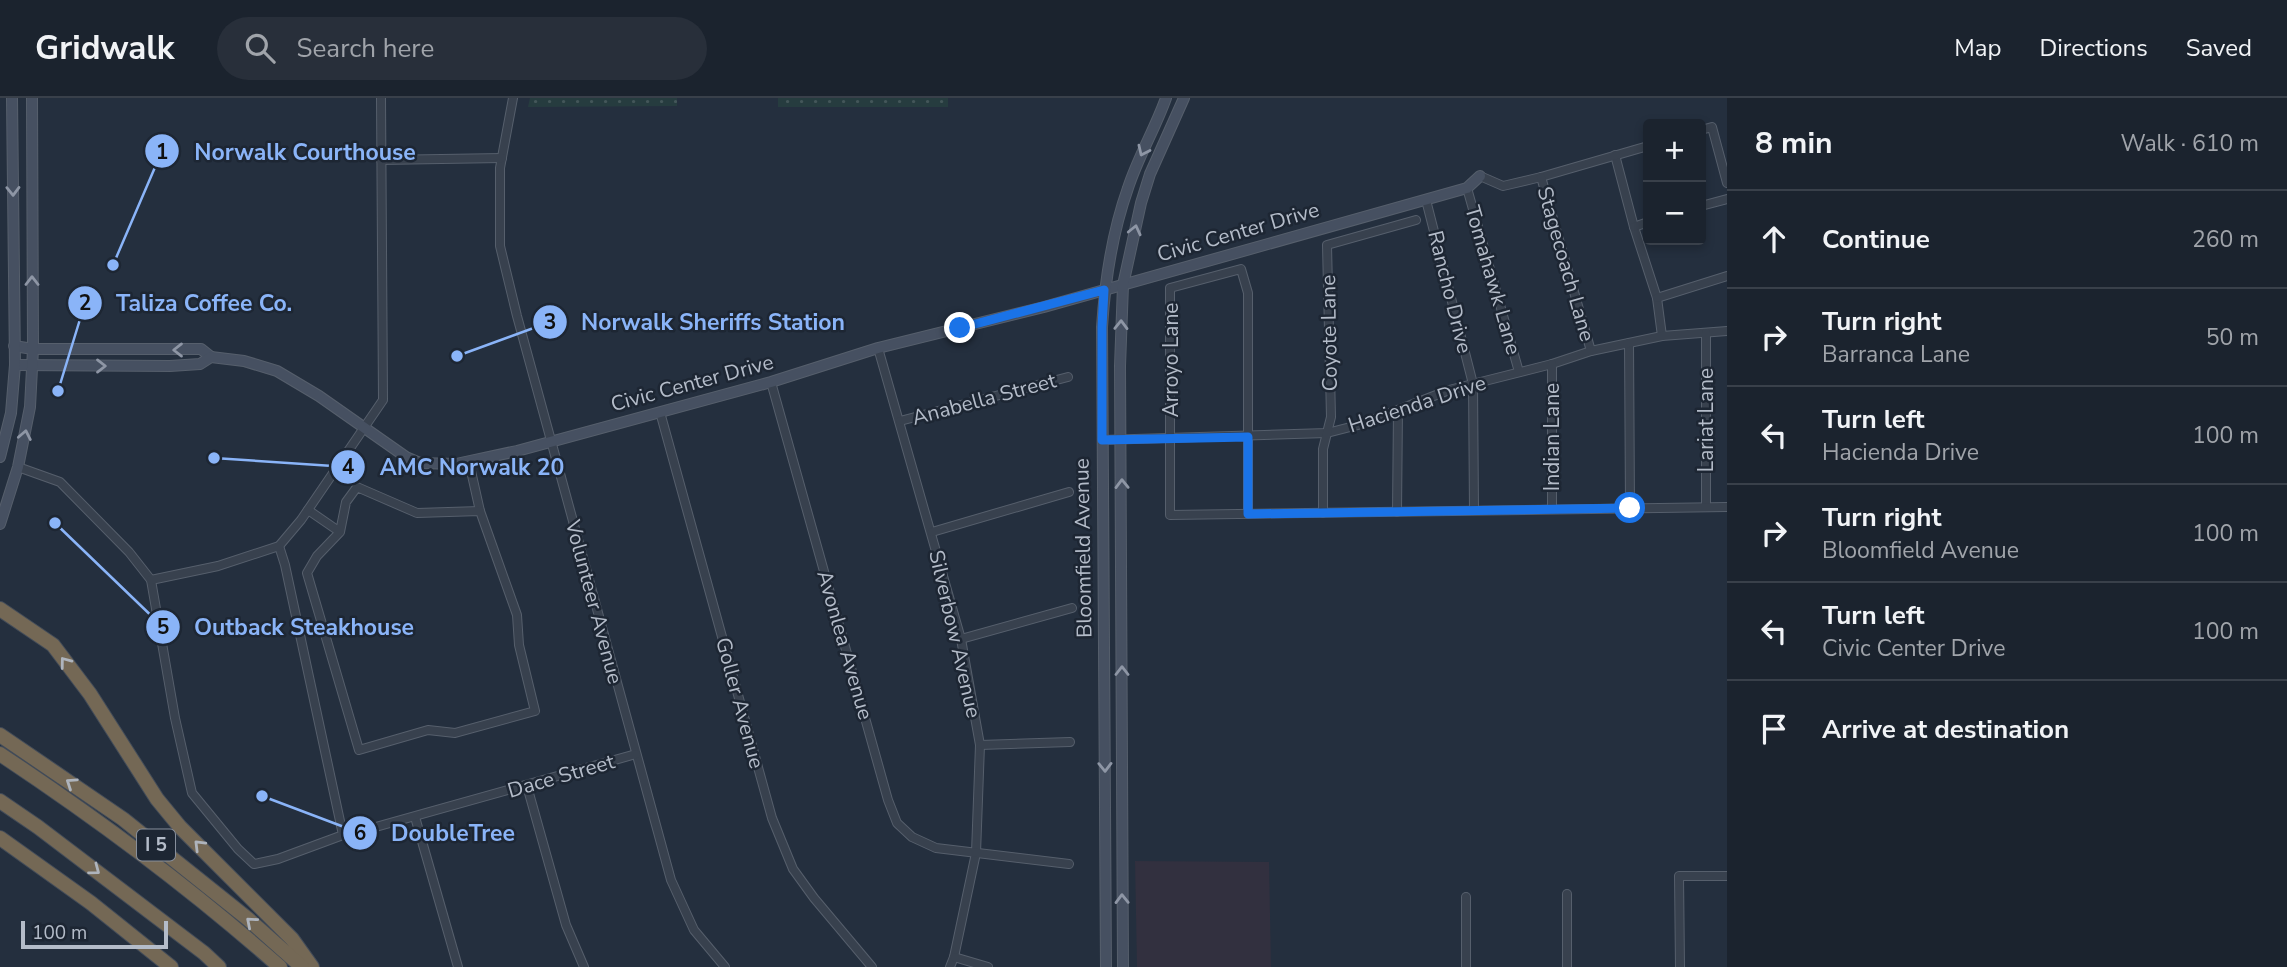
<!DOCTYPE html>
<meta charset="utf-8">
<style>
:root{--surface:#1b232e;--page:#282f3a;--text:#f1f3f6;--muted:#a0a4aa;--line:#39404a}
body{margin:0;font-family:"Nunito Sans",sans-serif;background:var(--page);color:var(--text)}
.controls{position:absolute;right:21px;top:21px;display:grid;overflow:hidden;border-radius:7px;box-shadow:0 4px 10px #0003}
.controls button{width:63px;height:63px;display:grid;place-items:center;padding:0;border:0;border-bottom:2px solid var(--line);background:var(--surface);color:var(--text);font:35px sans-serif}
.scale{position:absolute;left:21px;bottom:18px;width:147px;box-sizing:border-box;padding-left:7px;border:4px solid #b4bcc9;border-top:0;font-size:19px;line-height:24px;white-space:nowrap;color:#b4bcc9;-webkit-text-stroke:5px #1d2633;paint-order:stroke}
.stop{position:absolute;width:21px;height:21px;margin:-16px;border:5px solid #1a73e8;border-radius:50%;background:#fff}
.stop.end{background:#1a73e8;border-color:#fff;box-shadow:0 2px 7px #0008}
.list{margin:0;padding:0;list-style:none}
h2{display:flex;justify-content:space-between;align-items:center;height:91px;margin:0;padding:0 28px;font-size:30px}
h2 small{font-size:23px;font-weight:400;color:var(--muted)}
.list li{display:grid;grid-template-columns:46px 1fr auto;gap:21px;align-items:center;box-sizing:border-box;height:98px;padding:0 28px;border-top:2px solid var(--line)}
.list b{display:block;font-size:26px;white-space:nowrap}
.list p{margin:0;font-size:23px;white-space:nowrap;color:var(--muted)}
.list em{font-size:23px;font-style:normal;color:var(--muted)}
.icon{flex:none;width:38px;height:38px;fill:none;stroke:currentColor;stroke-width:2;stroke-linecap:round;stroke-linejoin:round}
.map{position:relative;flex:none;width:1727px;height:869px;overflow:hidden}
header{display:flex;align-items:center;gap:42px;box-sizing:border-box;height:98px;padding:0 35px;background:var(--surface);border-bottom:2px solid var(--line)}
header strong{font-size:33px}
nav{display:flex;gap:38px;margin-inline-start:auto;font-size:24px}
.search{width:490px;height:63px;background:var(--page);display:flex;align-items:center;gap:18px;box-sizing:border-box;padding:0 24px;border-radius:38px;color:var(--muted);font-size:26px}
main{display:flex}
aside{flex:1;background:var(--surface)}
.map>svg:first-child{display:block}
.medical{fill:#32303f}
.grass{fill:url(#grass-dots)}
.lines{fill:none;stroke-linecap:round;stroke-linejoin:round}
.street-casing{stroke:#565f6c;stroke-width:10}
.secondary-casing{stroke:#565f6c;stroke-width:12}
.highway-casing{stroke:#434c59;stroke-width:16}
.street{stroke:#38414e;stroke-width:8}
.secondary{stroke:#465061;stroke-width:10}
.highway{stroke:#746855;stroke-width:14}
.oneway{stroke:#8e96a5}
.oneway2{stroke:#aeb4bd}
.route{stroke:#1a73e8;stroke-width:9}
.labels{text-anchor:middle;dominant-baseline:central;stroke-width:5;stroke-linejoin:round;paint-order:stroke}
.shield{fill:#1d2633;stroke:#878f9c;stroke-width:2}
.shield-label{font-size:19px;font-weight:bold;fill:#b4bcc9}
.street-label{font-size:21px;fill:#b4bcc9;stroke:#1d2633}
.leader{fill:none;stroke:#8ab4f8;stroke-width:2.5}
.callout-dot{fill:#8ab4f8;stroke:#1d2633;stroke-width:2.5}
.mark-label{font-size:21px;text-anchor:middle;font-weight:bold;fill:#111}
.callout-label{font-size:23px;text-anchor:middle;font-weight:bold;fill:#8ab4f8;stroke:#1d2633;stroke-width:5;stroke-linejoin:round;paint-order:stroke}
</style>
<header>
<strong>Gridwalk</strong>
<div class="search"><svg class="icon" aria-label="search" viewBox="0 0 24 24"><circle cx="10" cy="10" r="6"/><path d="M15 15l6 6"/></svg>Search here</div>
<nav><a>Map</a><a>Directions</a><a>Saved</a></nav>
</header>
<main>
<div class="map">
<svg width="1727" height="869" viewBox="0 0 1727 869">
<defs>
<pattern id="grass-dots" width="8" height="8" patternUnits="userSpaceOnUse" patternTransform="scale(1.75)"><rect width="8" height="8" fill="#263c3f"/><path d="M2 2h.1M6 6h.1" fill="none" stroke="#435659" stroke-width="1.8" stroke-linecap="round"/></pattern>
</defs>
<rect width="100%" height="100%" fill="#242f3e"/>
<path class="medical" d="M1135 763 1269 764 1271 869H1137Z"/>
<g class="grass">
<path d="M530 0H677V8L528 9Z"/>
<rect x="778" y="0" width="170" height="9"/>
</g>
<g class="lines">
<defs>
<g id="street">
<path d="M513 0 500 70V148L517 218 671 782 694 832 725 869"/>
<path d="M1701 32 1712 29 1727 85"/>
<path d="M1615 57 1634 129 1657 200 1662 238"/>
<path d="M381 62 502 60"/>
<path d="M1480 78 1503 88 1541 79 1648 48"/>
<path d="M1541 79 1591 253"/>
<path d="M1467 90 1519 274"/>
<path d="M1426 102 1473 286 1474 412"/>
<path d="M1701 108 1727 101"/>
<path d="M1634 129 1648 124"/>
<path d="M1657 200 1727 178"/>
<path d="M1629 245 1630 410"/>
<path d="M878 250 961 541 980 647 976 755 954 859 950 869"/>
<path d="M771 284 888 702 897 725 912 739 936 750 1069 766"/>
<path d="M660 314 772 720 793 771 814 800 872 869"/>
<path d="M900 323 1068 279"/>
<path d="M1102 342 1327 335 1362 326 1449 292 1552 266 1591 253 1662 238 1727 233"/>
<path d="M469 364 480 413"/>
<path d="M18 369 60 384 129 454 151 482 175 620 192 695 238 751 254 766 278 761 343 737 285 467 279 448"/>
<path d="M1706 409V235"/>
<path d="M1552 411V266"/>
<path d="M308 412 340 434 317 458 307 475 359 652 428 632 455 635 535 613 519 547 517 517 480 413 417 415 357 389 346 404 340 434"/>
<path d="M1397 414 1398 312"/>
<path d="M1323 415V351L1331 319 1327 147 1416 122"/>
<path d="M1248 416V195L1241 171 1170 190V417L1727 409"/>
<path d="M932 434 1069 394"/>
<path d="M151 482 218 468 279 448 301 422 383 302 381 0"/>
<path d="M961 541 1072 510"/>
<path d="M980 647 1070 644"/>
<path d="M527 688 566 827 584 869"/>
<path d="M415 719 458 869"/>
<path d="M365 732 636 656"/>
<path d="M1567 796V869"/>
<path d="M1466 799V869"/>
<path d="M954 859 988 869"/>
<path d="M1680 869 1679 778H1727"/>
</g>
<g id="secondary">
<path d="M14 248 33 251H201L211 259"/>
<path d="M15 267 170 268 200 266 211 259 244 263 277 273 319 298 406 359 420 365 456 366 517 353 771 284 878 250 1044 209 1467 90 1480 78"/>
<path d="M0 359 11 315 15 267 12 0"/>
<path d="M0 426 18 369 30 309 33 251 32 0"/>
<path d="M1106 869 1102 229C1105 182 1112 135 1128 90 1138 59 1155 31 1166 0"/>
<path d="M1123 869 1120 268 1123 187 1141 105 1150 76 1184 0"/>
</g>
<g id="highway">
<path d="M0 511 53 547 90 596 157 701 180 729 292 841 312 869"/>
<path d="M0 637 123 721 248 821 302 869"/>
<path d="M0 656C98 721 192 791 280 869"/>
<path d="M0 703 38 729 204 855 219 869"/>
<path d="M0 740 91 805 171 869"/>
</g>
</defs>
<use href="#street" class="street-casing"/>
<use href="#secondary" class="secondary-casing"/>
<use href="#highway" class="highway-casing"/>
<use href="#street" class="street"/>
<use href="#secondary" class="secondary"/>
<use href="#highway" class="highway"/>
</g>
<defs><path id="oneway-chevron" d="M-2-3.5L2.5 0L-2 3.5" fill="none" stroke-width="1.6" stroke-linecap="round" stroke-linejoin="round" transform="scale(1.75)"/></defs>
<g class="oneway">
<use href="#oneway-chevron" transform="translate(1143 53) rotate(115)"/>
<use href="#oneway-chevron" transform="translate(13 93) rotate(89)"/>
<use href="#oneway-chevron" transform="translate(1135 132) rotate(-77)"/>
<use href="#oneway-chevron" transform="translate(32 183) rotate(-90)"/>
<use href="#oneway-chevron" transform="translate(1121 227) rotate(-89)"/>
<use href="#oneway-chevron" transform="translate(178 252) rotate(180)"/>
<use href="#oneway-chevron" transform="translate(101 268)"/>
<use href="#oneway-chevron" transform="translate(25 337) rotate(-79)"/>
<use href="#oneway-chevron" transform="translate(1122 386) rotate(-91)"/>
<use href="#oneway-chevron" transform="translate(1122 573) rotate(-90)"/>
<use href="#oneway-chevron" transform="translate(1105 669) rotate(89)"/>
<use href="#oneway-chevron" transform="translate(1122 801) rotate(-91)"/>
</g>
<g class="oneway2">
<use href="#oneway-chevron" transform="translate(65 564) rotate(-127)"/>
<use href="#oneway-chevron" transform="translate(71 685) rotate(-146)"/>
<use href="#oneway-chevron" transform="translate(199 747) rotate(-135)"/>
<use href="#oneway-chevron" transform="translate(95 772) rotate(37)"/>
<use href="#oneway-chevron" transform="translate(251 824) rotate(-139)"/>
</g>
<g class="lines">
<path class="route" d="M960 230 1104 192 1102 229V342L1248 339V416L1630 410"/>
</g>
<g class="labels">
<rect class="shield" x="137" y="731.5" width="38" height="31" rx="5"/>
<g class="shield-label">
<text x="156" y="747">I 5</text>
</g>
<g class="street-label">
<text transform="translate(1238 134) rotate(-16)">Civic Center Drive</text>
<text transform="translate(1566 166) rotate(74)">Stagecoach Lane</text>
<text transform="translate(1493 182) rotate(74)">Tomahawk Lane</text>
<text transform="translate(1450 194) rotate(76)">Rancho Drive</text>
<text transform="translate(1329 235) rotate(-91)">Coyote Lane</text>
<text transform="translate(1171 262) rotate(-90)">Arroyo Lane</text>
<text transform="translate(692 285) rotate(-15)">Civic Center Drive</text>
<text transform="translate(984 301) rotate(-15)">Anabella Street</text>
<text transform="translate(1417 306) rotate(-18)">Hacienda Drive</text>
<text transform="translate(1706 322) rotate(-90)">Lariat Lane</text>
<text transform="translate(1552 339) rotate(-90)">Indian Lane</text>
<text transform="translate(1083 450) rotate(-91)">Bloomfield Avenue</text>
<text transform="translate(594 504) rotate(75)">Volunteer Avenue</text>
<text transform="translate(955 536) rotate(77)">Silverbow Avenue</text>
<text transform="translate(845 547) rotate(74)">Avonlea Avenue</text>
<text transform="translate(740 605) rotate(75)">Goller Avenue</text>
<text transform="translate(561 678) rotate(-16)">Dace Street</text>
</g>
</g>
<path class="leader" d="M113 167L162 53M58 293L85 205M457 258L550 224M214 360L348 369M55 425L163 529M262 698L360 735"/>
<g class="callout-dot">
<circle cx="113" cy="167" r="7"/>
<circle cx="58" cy="293" r="7"/>
<circle cx="457" cy="258" r="7"/>
<circle cx="214" cy="360" r="7"/>
<circle cx="55" cy="425" r="7"/>
<circle cx="262" cy="698" r="7"/>
<circle cx="162" cy="53" r="18"/>
<circle cx="85" cy="205" r="18"/>
<circle cx="550" cy="224" r="18"/>
<circle cx="348" cy="369" r="18"/>
<circle cx="163" cy="529" r="18"/>
<circle cx="360" cy="735" r="18"/>
</g>
<g class="mark-label">
<text x="162" y="61">1</text>
<text x="85" y="212">2</text>
<text x="550" y="231">3</text>
<text x="348" y="376">4</text>
<text x="163" y="536">5</text>
<text x="360" y="742">6</text>
</g>
<g class="callout-label">
<text x="305" y="62">Norwalk Courthouse</text>
<text x="204" y="213">Taliza Coffee Co.</text>
<text x="713" y="232">Norwalk Sheriffs Station</text>
<text x="472" y="377">AMC Norwalk 20</text>
<text x="304" y="537">Outback Steakhouse</text>
<text x="453" y="743">DoubleTree</text>
</g>
</svg>
<div class="controls">
<button>+</button>
<button>−</button>
</div>
<div class="scale">100 m</div>
<div class="stop" style="left:1630px;top:410px"></div>
<div class="stop end" style="left:960px;top:230px"></div>
</div>
<aside>
<h2>8 min<small>Walk · 610 m</small></h2>
<ul class="list">
<li><svg class="icon" aria-label="ahead" viewBox="0 0 24 24"><path d="M12 20V5M6 11l6-6 6 6"/></svg><div><b>Continue</b></div><em>260 m</em></li>
<li><svg class="icon" aria-label="right" viewBox="0 0 24 24"><path d="M7 20v-9h11M14 6l5 5-5 5"/></svg><div><b>Turn right</b><p>Barranca Lane</p></div><em>50 m</em></li>
<li><svg class="icon" aria-label="left" viewBox="0 0 24 24"><path d="M17 20v-9H6M10 6l-5 5 5 5"/></svg><div><b>Turn left</b><p>Hacienda Drive</p></div><em>100 m</em></li>
<li><svg class="icon" aria-label="right" viewBox="0 0 24 24"><path d="M7 20v-9h11M14 6l5 5-5 5"/></svg><div><b>Turn right</b><p>Bloomfield Avenue</p></div><em>100 m</em></li>
<li><svg class="icon" aria-label="left" viewBox="0 0 24 24"><path d="M17 20v-9H6M10 6l-5 5 5 5"/></svg><div><b>Turn left</b><p>Civic Center Drive</p></div><em>100 m</em></li>
<li><svg class="icon" aria-label="arrive" viewBox="0 0 24 24"><path d="M6 21V4h12l-3 4 3 4H6"/></svg><div><b>Arrive at destination</b></div></li>
</ul>
</aside>
</main>
